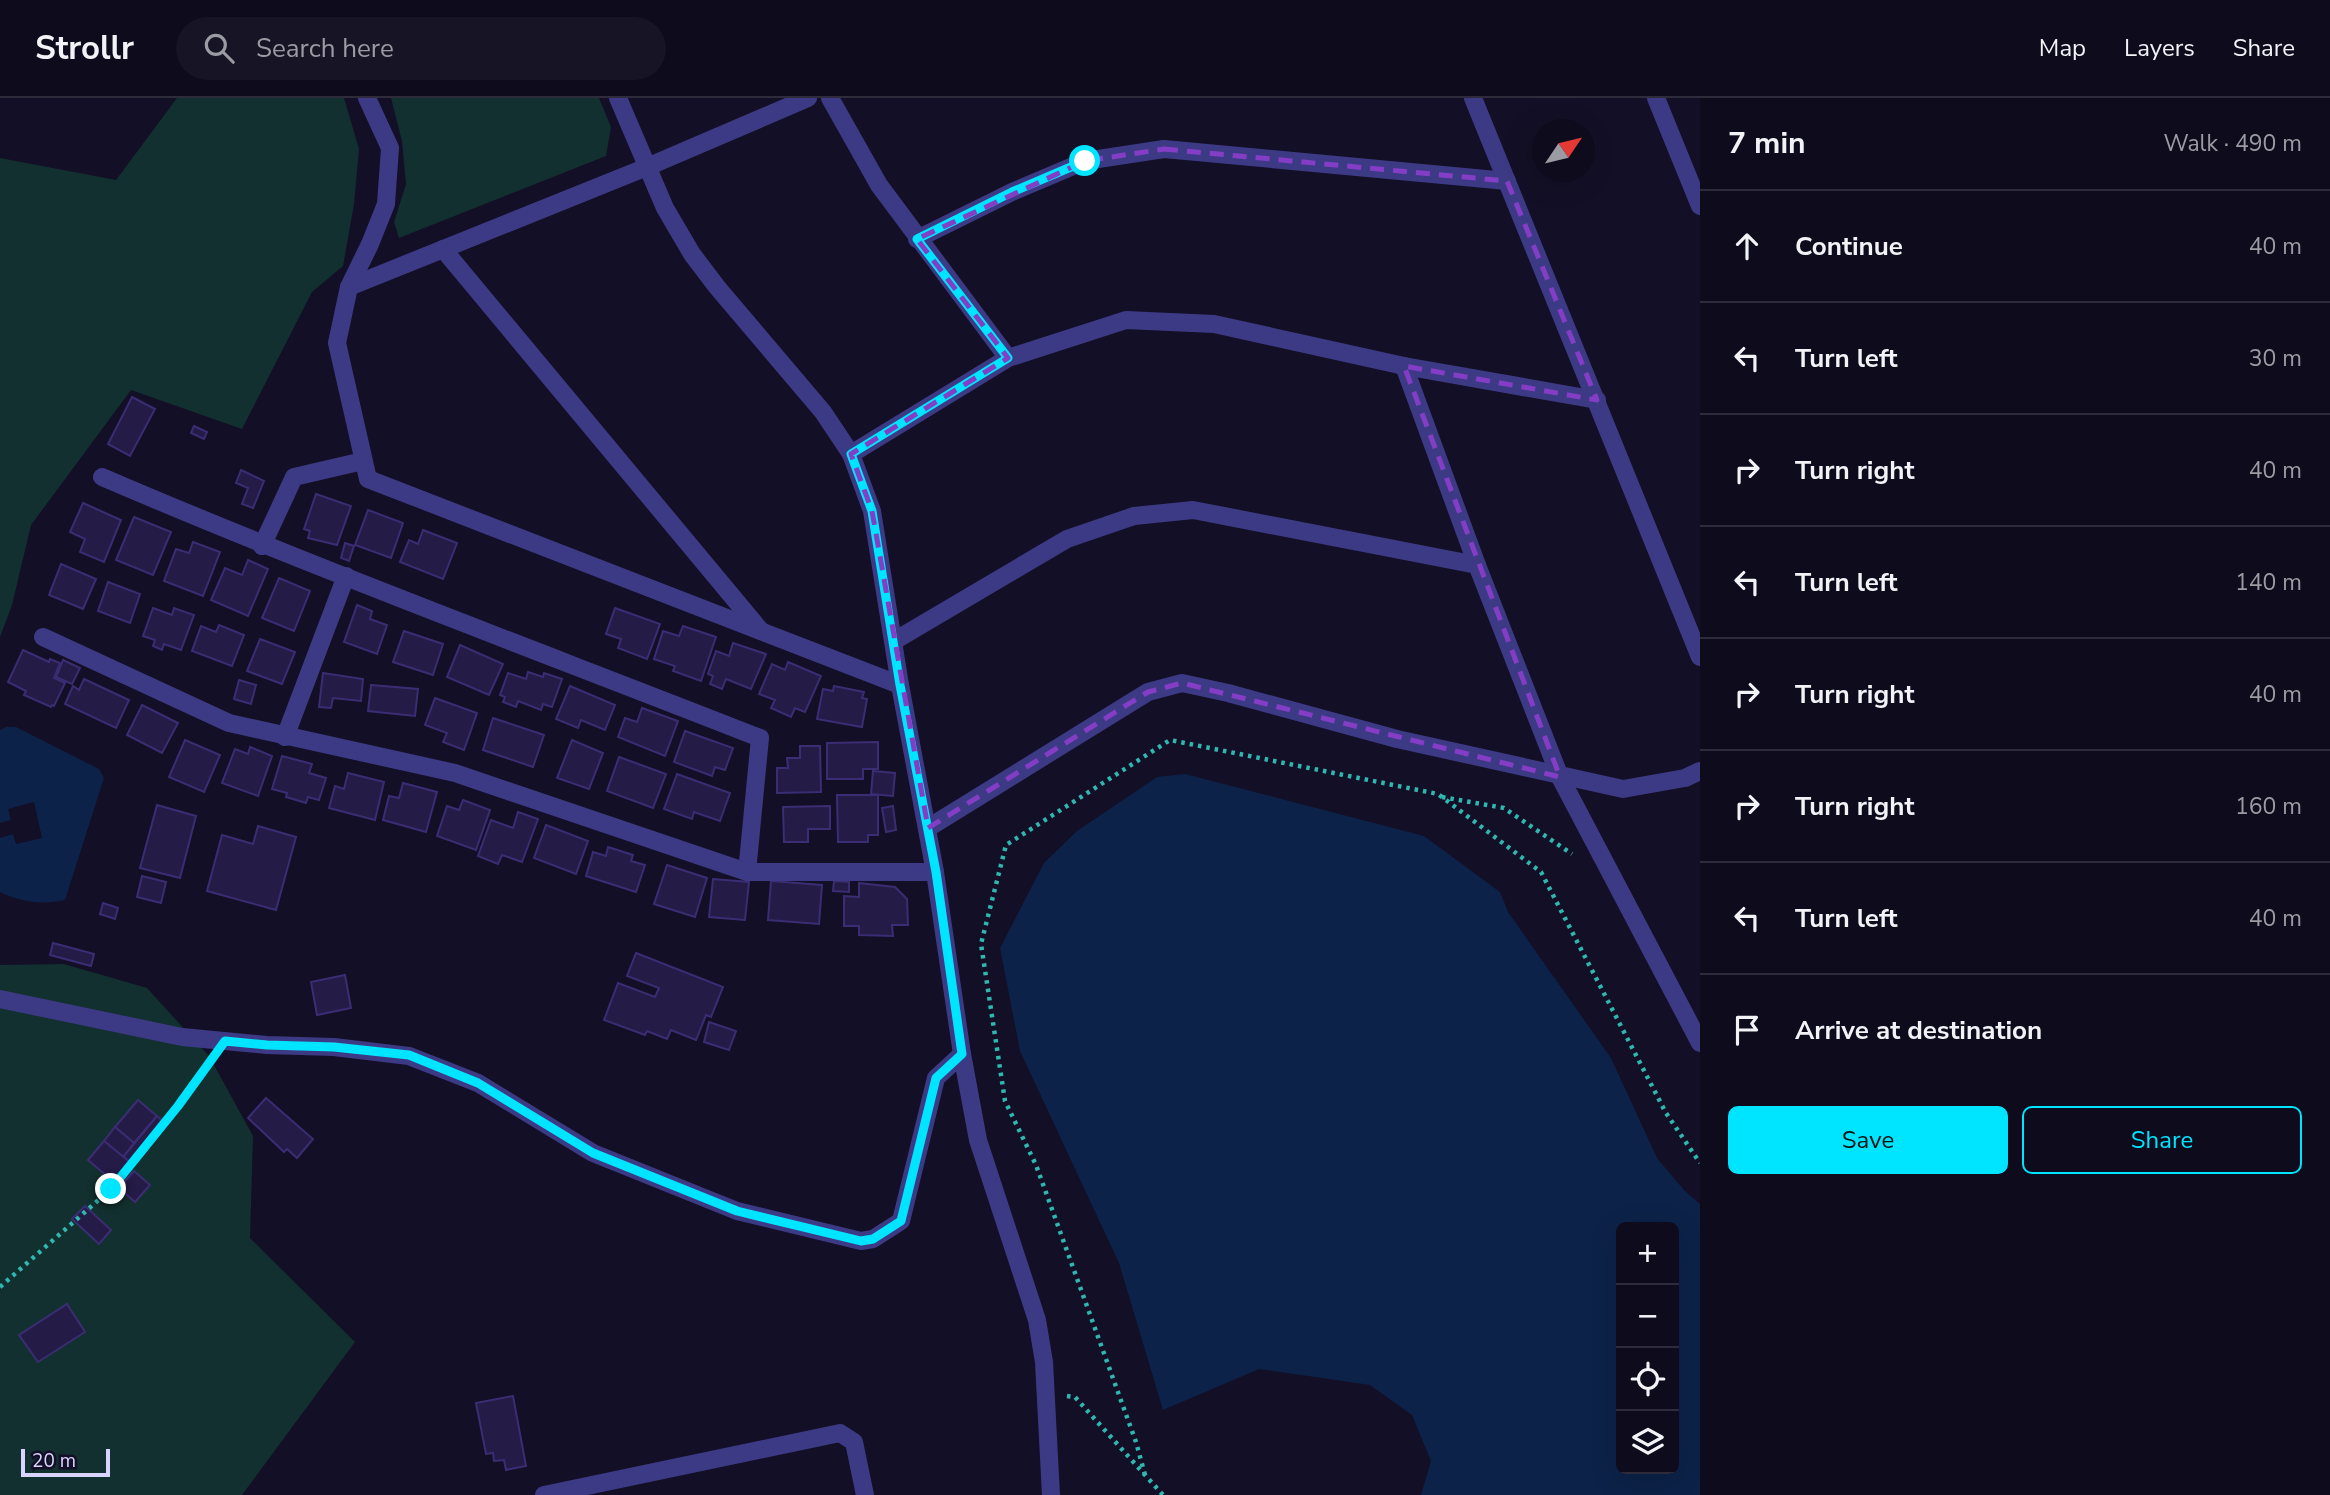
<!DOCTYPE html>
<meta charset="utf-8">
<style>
:root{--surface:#0e0b1c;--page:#171425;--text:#f1f3f6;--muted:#9b9ba3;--line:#2e2b3b;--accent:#00e5ff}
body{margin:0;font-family:"Nunito Sans",sans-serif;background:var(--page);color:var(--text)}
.controls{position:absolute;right:21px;bottom:21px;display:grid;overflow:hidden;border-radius:10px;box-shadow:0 7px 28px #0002}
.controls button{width:63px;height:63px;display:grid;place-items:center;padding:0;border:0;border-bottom:2px solid var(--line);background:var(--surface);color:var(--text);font:35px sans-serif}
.compass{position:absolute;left:1532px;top:21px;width:63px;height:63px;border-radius:50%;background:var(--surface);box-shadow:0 7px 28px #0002;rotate:55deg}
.scale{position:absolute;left:21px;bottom:18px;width:89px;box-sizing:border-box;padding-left:7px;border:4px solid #d9d4ff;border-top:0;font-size:19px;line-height:24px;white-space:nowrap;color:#d9d4ff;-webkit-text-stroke:5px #130f26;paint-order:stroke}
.stop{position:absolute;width:21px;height:21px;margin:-16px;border:5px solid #00e5ff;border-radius:50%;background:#fff}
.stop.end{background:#00e5ff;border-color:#fff;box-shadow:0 2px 7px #0008}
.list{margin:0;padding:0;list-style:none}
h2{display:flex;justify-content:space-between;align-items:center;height:91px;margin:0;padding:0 28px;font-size:30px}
h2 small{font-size:23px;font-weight:400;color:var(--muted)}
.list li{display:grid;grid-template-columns:46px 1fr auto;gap:21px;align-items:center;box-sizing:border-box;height:112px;padding:0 28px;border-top:2px solid var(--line)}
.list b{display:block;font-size:26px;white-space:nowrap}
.list em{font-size:23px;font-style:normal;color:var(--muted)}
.actions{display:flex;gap:14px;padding:21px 28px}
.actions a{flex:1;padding:16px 0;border:2px solid var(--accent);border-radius:10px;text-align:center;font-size:24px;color:var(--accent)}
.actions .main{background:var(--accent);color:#111}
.icon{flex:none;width:38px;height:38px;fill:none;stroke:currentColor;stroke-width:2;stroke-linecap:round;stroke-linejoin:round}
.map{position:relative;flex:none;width:1700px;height:1397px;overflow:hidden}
header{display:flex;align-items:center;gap:42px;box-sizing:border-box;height:98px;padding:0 35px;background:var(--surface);border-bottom:2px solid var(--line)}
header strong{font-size:33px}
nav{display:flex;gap:38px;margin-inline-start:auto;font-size:24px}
.search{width:490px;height:63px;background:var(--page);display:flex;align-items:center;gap:18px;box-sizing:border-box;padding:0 24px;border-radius:38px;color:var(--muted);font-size:26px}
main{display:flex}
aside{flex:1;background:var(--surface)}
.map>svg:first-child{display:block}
.green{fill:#12302f}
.water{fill:#0c2248;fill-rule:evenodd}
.building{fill:#241b47;stroke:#3b2d73;stroke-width:2}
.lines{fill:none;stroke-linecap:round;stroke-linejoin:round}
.path{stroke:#2fb8b0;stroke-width:4.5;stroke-dasharray:3.5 5;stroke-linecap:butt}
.minor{stroke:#3d3a85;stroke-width:18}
.tertiary{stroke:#3d3a85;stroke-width:18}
.route{stroke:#00e5ff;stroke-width:9}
.marked{fill:none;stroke:#843dc5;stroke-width:5;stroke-dasharray:14 9;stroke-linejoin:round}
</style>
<header>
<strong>Strollr</strong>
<div class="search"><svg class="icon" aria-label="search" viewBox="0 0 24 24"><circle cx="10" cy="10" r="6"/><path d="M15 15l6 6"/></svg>Search here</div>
<nav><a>Map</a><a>Layers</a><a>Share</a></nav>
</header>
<main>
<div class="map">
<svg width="1700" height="1397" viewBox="0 0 1700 1397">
<rect width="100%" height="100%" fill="#130f26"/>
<g class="green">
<path d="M177 0H344L359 51 354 106 343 168 312 194 242 331 131 292 31 427 12 507 0 539V60L116 82Z"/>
<path d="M391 0H599L611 29 606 58 399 140 394 124 406 86 402 43Z"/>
<path d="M64 866 147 890 209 958 253 1038 250 1140 355 1244 242 1397H0V867Z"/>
</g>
<g class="water">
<path d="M6 629H16L99 671 104 680 65 802C43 807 20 804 0 794V740L13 736 16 746 42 740 34 704 8 711 11 722 0 725V632Z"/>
<path d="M1185 676 1424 738 1500 794 1508 814 1611 960 1657 1060 1684 1092 1700 1106V1397H1421L1431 1363 1412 1317 1370 1287 1259 1271 1163 1312 1119 1165 1020 953 1000 850 1044 765 1077 733 1157 679ZM1621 1129H1674V1371H1621Z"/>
</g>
<g class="building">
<path d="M132 299 155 311 130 358 108 346Z"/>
<path d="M194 328 207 334 204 341 191 335Z"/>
<path d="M241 372 264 383 253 410 242 406 248 390 236 385Z"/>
<path d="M316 396 351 408 337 447 308 440 310 433 304 431Z"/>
<path d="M83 405 121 422 104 464 80 454 85 441 70 434Z"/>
<path d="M368 412 403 425 391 460 355 447Z"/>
<path d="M134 419 171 434 153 477 116 462Z"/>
<path d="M423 432 457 445 443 481 400 464 409 442 418 446Z"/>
<path d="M193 444 220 454 203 498 164 483 176 451 189 455Z"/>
<path d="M345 445 354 448 349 463 341 460Z"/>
<path d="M248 462 268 471 248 518 211 502 225 470 242 477Z"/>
<path d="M61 466 96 481 83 511 49 497Z"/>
<path d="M279 480 310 493 294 533 262 520Z"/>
<path d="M108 484 140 496 130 525 98 513Z"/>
<path d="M357 507 372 513 370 521 387 527 377 556 344 544Z"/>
<path d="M153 510 172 517 174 510 194 517 181 552 164 546 162 552 153 548 155 542 143 538Z"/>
<path d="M615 510 660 526 647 561 618 550 621 541 606 536Z"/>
<path d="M219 527 244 537 232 568 192 553 201 528 216 534Z"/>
<path d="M683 528 716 539 701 583 673 573 675 568 654 561 663 533 679 538Z"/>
<path d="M404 533 443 546 433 577 393 564Z"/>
<path d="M260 541 295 554 282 586 247 573Z"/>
<path d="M733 545 766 556 751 591 726 581 722 591 710 586 713 578 708 576 716 553 729 558Z"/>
<path d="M460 547 503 566 489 597 447 579Z"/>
<path d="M23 552 49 564 50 561 60 565 54 580 65 585 54 608 52 607 51 609 24 597 26 593 8 584Z"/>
<path d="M63 562 80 570 72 586 56 579Z"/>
<path d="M788 564 821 578 805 614 795 610 791 619 771 610 775 602 759 596 772 566 785 572Z"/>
<path d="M528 574 543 579 544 575 562 581 552 609 543 606 541 612 518 603 516 609 503 604 505 599 500 597 508 575 526 581Z"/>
<path d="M323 575 363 581 361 603 333 600 331 610 319 609Z"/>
<path d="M84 581 129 602 116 630 65 606 73 588 79 592Z"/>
<path d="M239 582 256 587 251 606 234 601Z"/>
<path d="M371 587 418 591 415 618 368 613Z"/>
<path d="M570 588 615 607 605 632 581 622 578 630 556 621Z"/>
<path d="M834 588 864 594 862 600 867 601 862 629 817 621 823 591 833 593Z"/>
<path d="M435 600 477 615 464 652 443 644 447 635 425 627Z"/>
<path d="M142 607 178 625 162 655 127 637Z"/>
<path d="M642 610 678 623 665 658 618 639 625 620 637 624Z"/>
<path d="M493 620 544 637 533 669 483 652Z"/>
<path d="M685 633 733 650 725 672 715 669 712 678 674 664Z"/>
<path d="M185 642 220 657 204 694 169 679Z"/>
<path d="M572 642 603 655 589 691 557 680Z"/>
<path d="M878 644V671H863V681H827V645Z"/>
<path d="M800 648H820L821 694 777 695V670H788L787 660H800Z"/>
<path d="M250 649 272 658 258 698 222 685 235 651 248 656Z"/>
<path d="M282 658 312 666 309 675 326 680 319 702 308 699 306 705 286 699 287 695 272 691Z"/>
<path d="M619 659 666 676 653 710 607 693Z"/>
<path d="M873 673 895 675 893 698 871 696Z"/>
<path d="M348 675 384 684 375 722 329 710 335 688 344 691Z"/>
<path d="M677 676 730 695 720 723 694 714 692 721 664 711Z"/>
<path d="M403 685 437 694 426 734 383 722 389 698 399 700Z"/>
<path d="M837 697H878V737H868V744H838Z"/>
<path d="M463 702 490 712 476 752 437 738 447 708 459 712Z"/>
<path d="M157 707 196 718 180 780 140 770Z"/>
<path d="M830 708V731H808V744H784L783 709Z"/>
<path d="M893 708 896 732 886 734 882 710Z"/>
<path d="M518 714 538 721 522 764 502 757 498 766 478 758 491 722 513 730Z"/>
<path d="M546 727 588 743 576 776 534 760Z"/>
<path d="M258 728 296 739 276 812 207 793 222 737 253 746Z"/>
<path d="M608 749 633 757 631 763 645 767 636 794 586 778 593 754 606 758Z"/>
<path d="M667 767 707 780 695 819 654 806Z"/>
<path d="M142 778 166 784 161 805 137 799Z"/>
<path d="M713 781 749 784 745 822 709 819Z"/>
<path d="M771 783 822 787 819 826 768 822Z"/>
<path d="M834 783 849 784V794L833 793Z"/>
<path d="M859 785 895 789 907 801 908 827H892L893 838 859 837V828H844V798L859 799Z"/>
<path d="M103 805 118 810 115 821 100 816Z"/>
<path d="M53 845 94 856 91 868 50 857Z"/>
<path d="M636 855 723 889 711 919 706 917 696 942 671 932 667 941 647 933 645 937 604 922 618 885 655 899 659 890 627 878Z"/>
<path d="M345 877 351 910 317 917 311 884Z"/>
<path d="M709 924 736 933 729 952 704 944Z"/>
<path d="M266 1000 313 1041 297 1060 287 1051 284 1054 248 1020Z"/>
<path d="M138 1002 157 1018 134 1045 115 1029Z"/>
<path d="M157 1018 165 1025 131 1065 123 1059Z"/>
<path d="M115 1029 134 1045 123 1059 104 1043Z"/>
<path d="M104 1043 131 1065 115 1085 88 1062Z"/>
<path d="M134 1073 150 1087 135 1104 119 1090Z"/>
<path d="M85 1108 111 1132 99 1146 72 1121Z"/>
<path d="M67 1206 85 1234 38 1264 19 1237Z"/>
<path d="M513 1298 526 1368 506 1372 504 1362 494 1363 493 1355 486 1356 476 1305Z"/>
</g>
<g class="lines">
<g class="path">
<path d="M1442 699 1504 710 1572 756"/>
<path d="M0 1189 111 1091 178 1008 208 965"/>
<path d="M1067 1298 1075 1299 1163 1397"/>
<path d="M1145 1377 1136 1344 1036 1067 1005 1003 981 846 1006 747 1170 642 1438 696 1541 774 1666 1015 1700 1065"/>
</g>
<g class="minor">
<path d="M367 0 390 50 386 106 370 146 349 189 337 245 368 381 900 587"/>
<path d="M830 0 879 87 1008 260"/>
<path d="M1473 0 1700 559"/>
<path d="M1656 0 1700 108"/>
<path d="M917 141 1012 94 1085 63 1164 51 1507 83"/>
<path d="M443 151 761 533"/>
<path d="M349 189 647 69"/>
<path d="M1404 268 1477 467 1560 679 1700 945"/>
<path d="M851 356 1008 260 1126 222 1214 226 1404 268 1597 302"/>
<path d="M102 379C319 472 541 554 760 640L747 774"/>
<path d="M262 448 294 379 363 363"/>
<path d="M43 539 229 625 455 675 747 774H935"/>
<path d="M894 543 1067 441 1134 418 1193 412 1477 467"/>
<path d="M285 639 346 478"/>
<path d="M928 730 1148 594 1182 585 1228 595 1397 641 1623 691 1685 680 1700 673"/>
<path d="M0 901 182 939 267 947 334 949 409 958 478 985 593 1055 737 1113 861 1143 873 1141 901 1123 936 980 962 956"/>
<path d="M544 1397 840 1335 854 1344 865 1397"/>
</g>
<g class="tertiary">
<path d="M618 0 665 110 692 156 717 189 823 314 851 356 872 413 900 587 935 774 962 956 978 1042 1037 1222 1044 1264 1051 1397"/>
<path d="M647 69 808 0"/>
</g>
</g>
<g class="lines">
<path class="route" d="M111 1091 178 1008 225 943 267 947 334 949 409 957 478 985 593 1055 737 1113 861 1143 873 1141 901 1123 936 980 962 956 936 774 900 587 872 413 851 356 1008 260 917 141 1012 94 1085 63"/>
</g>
<path class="marked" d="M1164 51 1507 83 1597 302 1404 268 1560 679 1182 585 1148 594 928 730 872 413 851 356 1008 260 917 141 1085 63Z"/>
</svg>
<div class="controls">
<button>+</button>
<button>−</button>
<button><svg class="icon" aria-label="locate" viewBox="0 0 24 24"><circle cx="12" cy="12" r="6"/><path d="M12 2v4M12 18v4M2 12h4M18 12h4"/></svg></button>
<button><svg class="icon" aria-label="layers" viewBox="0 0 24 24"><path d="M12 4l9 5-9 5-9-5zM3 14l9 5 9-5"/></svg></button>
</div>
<svg class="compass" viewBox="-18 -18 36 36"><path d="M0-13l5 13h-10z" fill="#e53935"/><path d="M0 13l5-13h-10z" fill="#9b9ba3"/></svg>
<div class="scale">20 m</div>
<div class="stop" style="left:1085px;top:63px"></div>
<div class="stop end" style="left:111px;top:1091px"></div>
</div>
<aside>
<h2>7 min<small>Walk · 490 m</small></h2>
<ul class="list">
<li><svg class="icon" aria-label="ahead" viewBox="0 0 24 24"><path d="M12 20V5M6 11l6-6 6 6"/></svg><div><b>Continue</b></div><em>40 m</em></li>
<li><svg class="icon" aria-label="left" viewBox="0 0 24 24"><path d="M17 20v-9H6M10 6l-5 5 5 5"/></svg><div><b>Turn left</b></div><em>30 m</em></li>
<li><svg class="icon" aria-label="right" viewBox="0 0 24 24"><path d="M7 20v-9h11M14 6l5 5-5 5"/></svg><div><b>Turn right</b></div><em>40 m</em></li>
<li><svg class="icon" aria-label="left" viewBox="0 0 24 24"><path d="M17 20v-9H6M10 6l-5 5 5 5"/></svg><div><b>Turn left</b></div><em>140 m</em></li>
<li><svg class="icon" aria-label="right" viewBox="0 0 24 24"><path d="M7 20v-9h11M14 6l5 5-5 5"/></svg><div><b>Turn right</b></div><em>40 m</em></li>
<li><svg class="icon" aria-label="right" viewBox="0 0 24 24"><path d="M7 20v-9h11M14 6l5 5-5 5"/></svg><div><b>Turn right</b></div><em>160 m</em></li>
<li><svg class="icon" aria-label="left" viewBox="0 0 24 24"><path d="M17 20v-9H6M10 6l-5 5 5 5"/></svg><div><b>Turn left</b></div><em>40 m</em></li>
<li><svg class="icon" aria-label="arrive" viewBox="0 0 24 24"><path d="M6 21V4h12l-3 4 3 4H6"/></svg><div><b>Arrive at destination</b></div></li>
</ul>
<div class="actions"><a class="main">Save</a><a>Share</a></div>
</aside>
</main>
